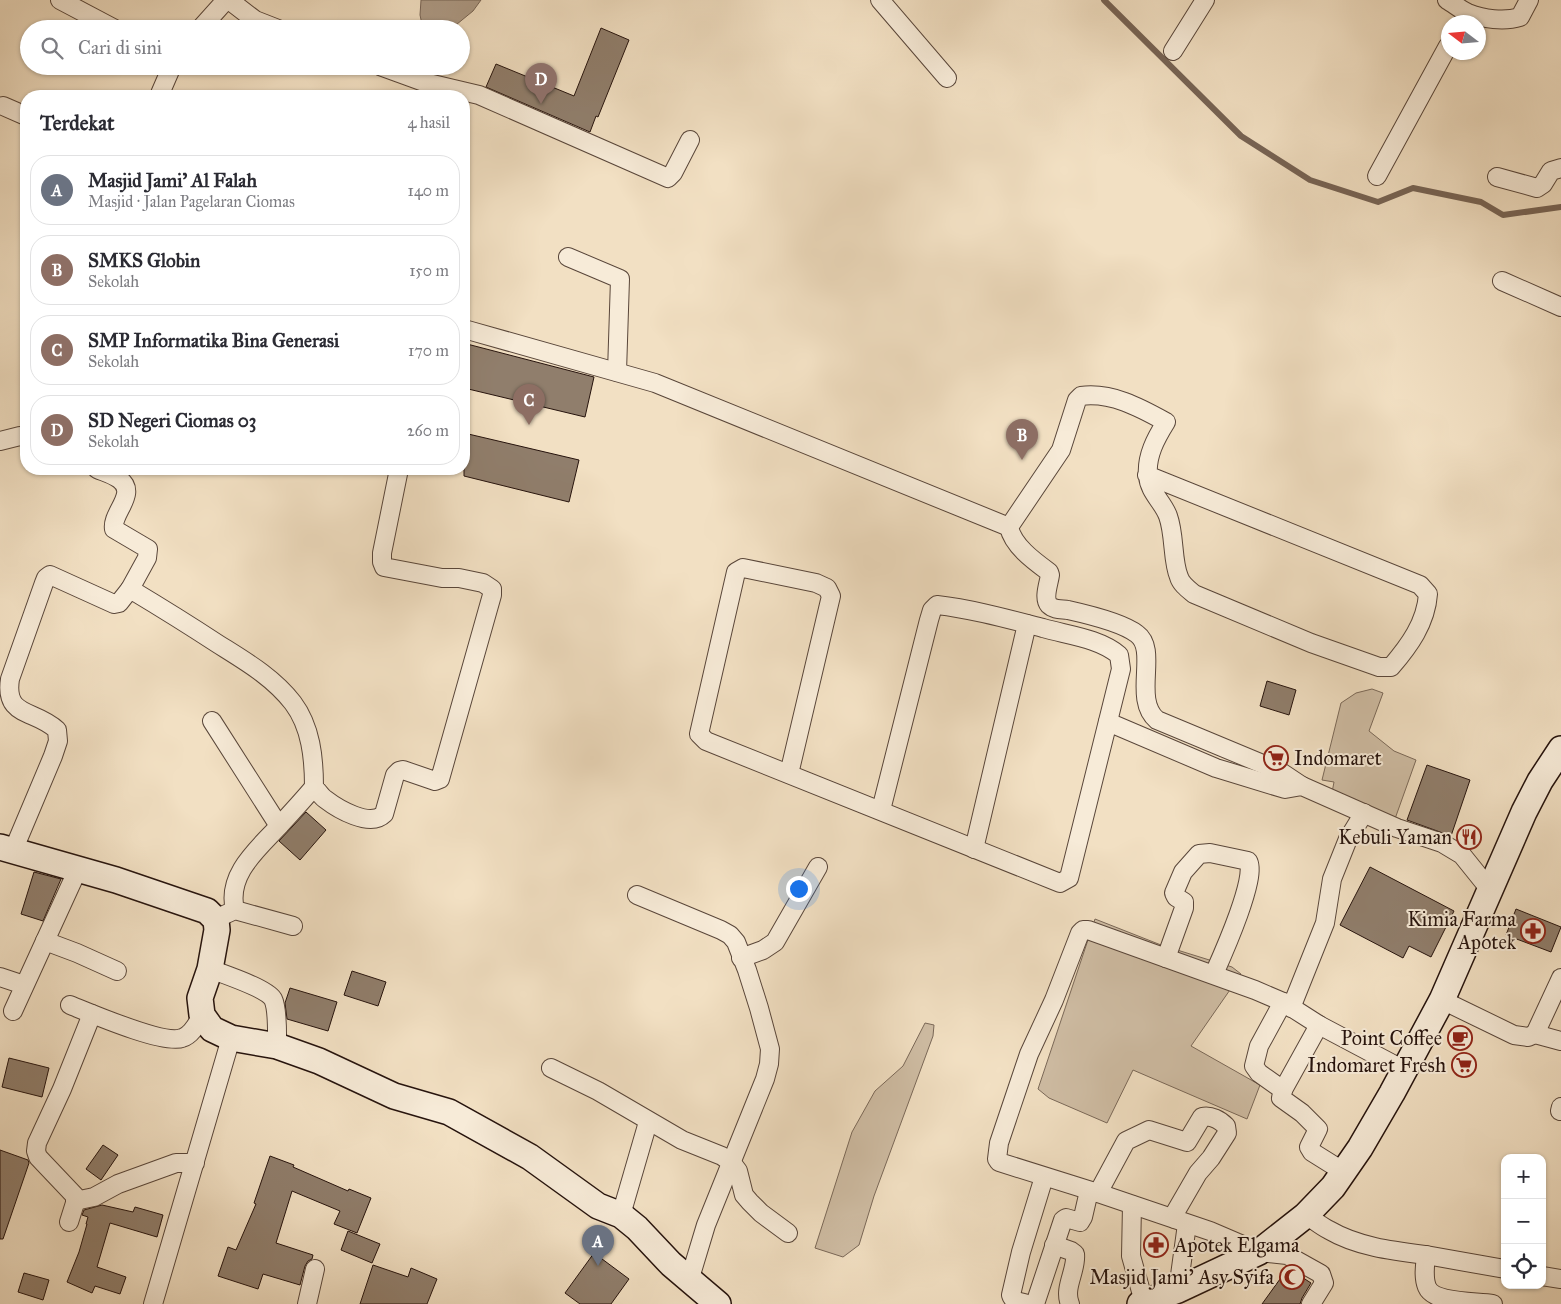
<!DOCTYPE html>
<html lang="id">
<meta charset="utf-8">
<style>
:root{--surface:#fff;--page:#f7f7f7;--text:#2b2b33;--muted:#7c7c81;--line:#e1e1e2;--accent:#8f2418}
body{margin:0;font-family:"IM FELL Great Primer",serif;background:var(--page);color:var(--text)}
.controls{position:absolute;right:15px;bottom:15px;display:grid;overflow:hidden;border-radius:10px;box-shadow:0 1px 4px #0004}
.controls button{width:45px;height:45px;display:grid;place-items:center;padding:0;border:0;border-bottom:1px solid var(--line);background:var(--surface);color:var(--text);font:25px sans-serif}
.compass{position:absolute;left:1441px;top:15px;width:45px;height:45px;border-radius:50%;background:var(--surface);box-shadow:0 1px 4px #0004;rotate:286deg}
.you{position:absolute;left:798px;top:888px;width:18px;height:18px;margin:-12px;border:4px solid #fff;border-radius:50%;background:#1a73e8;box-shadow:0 0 0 8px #1a73e833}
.badge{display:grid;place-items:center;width:32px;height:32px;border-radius:50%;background:var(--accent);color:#fff;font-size:16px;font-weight:700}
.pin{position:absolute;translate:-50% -41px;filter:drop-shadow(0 1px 2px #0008)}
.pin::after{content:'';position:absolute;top:26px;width:18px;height:15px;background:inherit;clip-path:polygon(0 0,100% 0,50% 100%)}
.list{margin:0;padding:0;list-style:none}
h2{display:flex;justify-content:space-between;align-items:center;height:65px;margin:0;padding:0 20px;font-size:21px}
h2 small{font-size:16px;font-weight:400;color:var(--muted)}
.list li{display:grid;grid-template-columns:32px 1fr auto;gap:15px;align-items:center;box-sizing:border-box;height:70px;margin:0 10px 10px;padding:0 10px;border:1px solid var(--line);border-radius:20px}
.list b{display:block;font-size:19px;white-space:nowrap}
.list p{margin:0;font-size:16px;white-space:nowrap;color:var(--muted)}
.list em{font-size:16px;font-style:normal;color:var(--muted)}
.icon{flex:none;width:28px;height:28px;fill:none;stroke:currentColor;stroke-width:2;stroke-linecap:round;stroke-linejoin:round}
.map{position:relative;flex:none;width:1561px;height:1304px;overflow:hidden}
.search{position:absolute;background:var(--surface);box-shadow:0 1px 4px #0004;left:20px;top:20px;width:450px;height:55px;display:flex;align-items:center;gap:12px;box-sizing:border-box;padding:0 18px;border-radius:28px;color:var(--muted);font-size:19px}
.panel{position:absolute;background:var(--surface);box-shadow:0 1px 4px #0004;left:20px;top:90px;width:450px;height:385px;border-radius:20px}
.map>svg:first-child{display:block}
.green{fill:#cfbda4;stroke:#7a6858}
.water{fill:#ad9a85;stroke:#776455}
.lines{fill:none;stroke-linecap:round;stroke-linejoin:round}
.stream{stroke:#776455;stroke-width:6}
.building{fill:#907e6c;stroke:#26130d}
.street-casing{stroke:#59463a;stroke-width:20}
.secondary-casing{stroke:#26130d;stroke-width:28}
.street{stroke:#f7ebd8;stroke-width:18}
.secondary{stroke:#f7ebd8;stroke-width:25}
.labels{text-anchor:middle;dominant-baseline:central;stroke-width:4;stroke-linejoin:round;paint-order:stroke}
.poi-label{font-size:20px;fill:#26130d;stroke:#f7ebd8;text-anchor:end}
</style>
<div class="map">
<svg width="1561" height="1304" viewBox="0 0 1561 1304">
<rect width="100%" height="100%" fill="#f2e0c3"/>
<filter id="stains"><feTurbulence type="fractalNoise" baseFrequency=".004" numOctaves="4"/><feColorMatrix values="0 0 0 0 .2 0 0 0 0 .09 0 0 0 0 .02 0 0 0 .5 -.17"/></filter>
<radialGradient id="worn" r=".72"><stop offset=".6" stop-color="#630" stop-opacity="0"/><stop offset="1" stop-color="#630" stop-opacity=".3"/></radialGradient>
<g class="green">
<path d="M1372 689 1383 693 1369 731 1394 751 1416 760 1391 830 1330 803 1334 782 1322 780 1341 703 1356 693Z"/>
<path d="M1095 919 1161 945 1232 967 1241 974 1191 1046 1260 1085 1247 1119 1133 1070 1107 1123 1049 1098 1038 1089Z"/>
<path d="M925 1023 934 1025 933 1036 874 1196 859 1245 843 1257 815 1248 852 1132 875 1091 903 1066Z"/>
</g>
<path class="water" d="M421 0H481L473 11 451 29H423L420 15Z"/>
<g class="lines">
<path class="stream" d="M1104 0 1241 136 1310 180 1378 202 1413 188 1481 202 1503 215 1561 207"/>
</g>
<g class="building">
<path d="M601 28 629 40 598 117 596 116 590 132 486 87 496 64 574 96Z"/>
<path d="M467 344 594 377 585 417 464 388V360Z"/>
<path d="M464 433 579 460 569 502 464 476Z"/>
<path d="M1267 681 1296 690 1289 715 1260 706Z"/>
<path d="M1427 765 1470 780 1451 836 1407 820Z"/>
<path d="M306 812 326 830 300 860 279 841Z"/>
<path d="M1370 867 1454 911 1431 957 1409 946 1403 958 1340 925Z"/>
<path d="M34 872 61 879 43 921 21 914Z"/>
<path d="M1516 909 1561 927 1551 952 1506 935Z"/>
<path d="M352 971 386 982 378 1006 344 995Z"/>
<path d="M290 988 337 1002 328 1031 287 1019 285 1003Z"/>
<path d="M9 1058 49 1068 42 1097 2 1087Z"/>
<path d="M103 1145 118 1155 101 1180 86 1169Z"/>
<path d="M0 1150 28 1160 29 1163 3 1239H0Z"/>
<path d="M270 1156 294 1165 293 1167 348 1191 349 1189 371 1198 357 1233 334 1224 340 1211 292 1191 276 1243 313 1255 312 1259 308 1261 305 1266 300 1285 263 1274 258 1289 218 1276 228 1247 236 1250 256 1204 254 1203Z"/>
<path d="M102 1205 133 1212 135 1207 163 1215 157 1237 110 1223 97 1267 126 1277 120 1294 95 1286 92 1293 67 1282 79 1252 87 1224H86L88 1217 82 1215 84 1210Z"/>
<path d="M348 1231 380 1244 372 1263 341 1250Z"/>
<path d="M594 1253 629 1279 611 1304H580L565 1293Z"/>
<path d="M373 1265 408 1277 411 1268 437 1279 427 1304H360Z"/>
<path d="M1288 1268 1311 1283 1302 1298 1300 1304H1262Z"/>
<path d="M24 1273 49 1280 43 1300 18 1292Z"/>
</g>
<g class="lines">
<defs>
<g id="street">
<path d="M60 0 115 29"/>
<path d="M229 0 255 20 278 29"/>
<path d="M880 0 947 78"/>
<path d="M1447 0C1454 4 1461 10 1468 13 1483 19 1504 22 1520 17L1529 0"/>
<path d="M200 29 226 0"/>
<path d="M1173 51 1205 0"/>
<path d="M380 66 424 82 479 95 668 178 673 173 690 140"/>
<path d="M159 96 172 66"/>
<path d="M3 106 26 116"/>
<path d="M1377 176 1448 46"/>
<path d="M1497 177 1537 188 1543 184 1551 171 1561 168"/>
<path d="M568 257 620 279 617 372"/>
<path d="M1502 281 1561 307"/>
<path d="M464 329 655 383 1009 527"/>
<path d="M0 441 20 436 26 437"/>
<path d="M97 469C104 472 112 474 119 479 139 493 111 513 114 529L148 549 147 558 130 589"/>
<path d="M1147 475 1420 585 1428 594C1426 623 1409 646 1391 667H1379L1311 643 1194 594C1188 589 1181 584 1179 577 1172 561 1175 535 1168 516 1163 502 1149 492 1148 476 1146 456 1156 438 1166 422 1139 407 1111 392 1081 396L1077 400 1061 450 1009 527C1013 546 1034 561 1049 572L1050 575C1049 583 1043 598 1049 605 1054 610 1062 609 1068 610 1086 614 1123 623 1137 634 1159 650 1132 699 1157 720L1265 765 1281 772 1302 786"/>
<path d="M212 721 279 826"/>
<path d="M1108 722 1216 768 1285 789 1302 786 1397 828 1442 843 1462 855 1491 891"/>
<path d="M789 774 831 596 827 588 816 583 743 568 736 572 699 734 706 741 1060 883 1069 878 1121 669 1119 655C1099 638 1067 635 1043 628 1008 619 972 609 937 605L932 610 929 620 881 810"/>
<path d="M974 849 1027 624"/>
<path d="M13 851 53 756 58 741 57 730C35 709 4 718 10 679L44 583 46 578 50 575 114 604 119 603 130 589C160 607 189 625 218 644 245 661 273 677 293 703 311 727 314 758 314 787 318 791 321 796 325 799 338 809 370 828 384 814L395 775 399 771 403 770 435 781 440 779 492 595V589L483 583 459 578H442L384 567 382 562V553L399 469"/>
<path d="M637 895 721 930 730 935 736 942 747 970 759 1008 770 1049 769 1064 765 1079 706 1225 690 1278"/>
<path d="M235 910C226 874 259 848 280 825 292 812 303 800 314 787"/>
<path d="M224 915 235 910 293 926"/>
<path d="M45 941 77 953 117 971"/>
<path d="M741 958 763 950 775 942 818 867"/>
<path d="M1166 958 1184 908V902L1176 897 1174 893 1183 872 1199 854 1210 853 1248 861C1258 876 1222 956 1214 974"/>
<path d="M210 969C223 974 266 988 273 999 278 1009 277 1035 277 1046"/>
<path d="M0 977 24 985"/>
<path d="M1442 1000 1514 1035 1528 1037 1535 1034 1561 1041"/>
<path d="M1283 1002 1259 1046 1254 1066 1259 1073 1283 1090 1319 1025"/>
<path d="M70 1005C90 1013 164 1045 182 1038 192 1035 197 1024 202 1015"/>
<path d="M1291 1008 1325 923 1332 879 1348 839 1364 813"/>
<path d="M13 1011 78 869"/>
<path d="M1535 1034 1561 978"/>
<path d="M551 1068 598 1091 682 1140 722 1156 732 1163 738 1171 744 1195 750 1202 761 1213 788 1233"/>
<path d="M1283 1090 1281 1098 1302 1113 1318 1129 1309 1147 1312 1152 1344 1172"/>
<path d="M1560 1111 1561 1107"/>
<path d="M1098 1193 1126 1141 1149 1130 1187 1142 1202 1117C1211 1115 1220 1120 1226 1126L1227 1133 1211 1158 1198 1173 1176 1211 1175 1219"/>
<path d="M75 1201 94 1197 118 1184 176 1163H195"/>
<path d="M1132 1205 1131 1256 1144 1302"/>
<path d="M621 1215 648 1122"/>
<path d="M1306 1215C1314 1220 1321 1226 1329 1230 1358 1247 1394 1251 1426 1255"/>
<path d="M69 1222 75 1203V1196L38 1157 36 1151 37 1143 62 1089 92 1014"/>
<path d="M1054 1245 1071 1251 1075 1254C1077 1270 1063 1288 1070 1304"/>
<path d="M1542 1276 1561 1279"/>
<path d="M1178 1290 1187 1224"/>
<path d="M153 1304 231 1038"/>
<path d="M307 1304 315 1269"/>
<path d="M1027 1304C1021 1302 1013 1302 1011 1295L1021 1252 1044 1177"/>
<path d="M1035 1304 1063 1220 1066 1218 1080 1222 1083 1217 1089 1191"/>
<path d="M1311 1304 1324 1283 1321 1274 1287 1255 1259 1252 1210 1231 1098 1193 999 1162 997 1159 999 1143 1029 1054 1054 1000 1080 933 1083 930H1088L1255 990 1283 1002 1319 1025 1404 1070"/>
<path d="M1493 1304C1477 1301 1434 1304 1427 1287 1423 1277 1425 1266 1426 1255L1505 1269"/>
</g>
<g id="secondary">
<path d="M0 847 116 880 207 911 216 920 217 930 210 969 200 998 202 1015 212 1029 231 1038 277 1046 319 1061 394 1096 449 1112 530 1157 598 1206 621 1215 637 1228 671 1264 718 1304"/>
<path d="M1140 1304 1178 1290 1259 1252 1306 1215 1333 1187 1360 1148 1392 1093 1442 1000 1524 812 1540 781 1561 749"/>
</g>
</defs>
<use href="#street" class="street-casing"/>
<use href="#secondary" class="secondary-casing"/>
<use href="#street" class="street"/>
<use href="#secondary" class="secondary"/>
</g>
<defs>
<symbol id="supermarket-ring" viewBox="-11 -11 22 22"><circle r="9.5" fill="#f7ebd8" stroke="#8f2418" stroke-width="1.5"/><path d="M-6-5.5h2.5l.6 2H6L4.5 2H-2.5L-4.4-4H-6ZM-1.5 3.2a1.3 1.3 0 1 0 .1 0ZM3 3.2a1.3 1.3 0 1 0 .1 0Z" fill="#8f2418"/></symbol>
<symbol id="restaurant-ring" viewBox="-11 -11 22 22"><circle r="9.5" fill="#f7ebd8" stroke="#8f2418" stroke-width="1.5"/><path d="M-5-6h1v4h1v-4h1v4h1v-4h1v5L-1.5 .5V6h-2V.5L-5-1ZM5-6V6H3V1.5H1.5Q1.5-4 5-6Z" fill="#8f2418"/></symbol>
<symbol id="pharmacy-ring" viewBox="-11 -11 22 22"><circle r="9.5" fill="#f7ebd8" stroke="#8f2418" stroke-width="1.5"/><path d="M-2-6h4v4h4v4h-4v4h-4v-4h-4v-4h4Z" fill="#8f2418"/></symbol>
<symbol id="cafe-ring" viewBox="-11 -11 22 22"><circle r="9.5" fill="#f7ebd8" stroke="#8f2418" stroke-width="1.5"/><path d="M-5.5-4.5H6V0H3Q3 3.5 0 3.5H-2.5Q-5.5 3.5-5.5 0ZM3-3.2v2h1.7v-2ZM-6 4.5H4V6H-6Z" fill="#8f2418"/></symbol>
<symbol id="mosque-ring" viewBox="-11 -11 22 22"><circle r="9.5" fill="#f7ebd8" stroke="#8f2418" stroke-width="1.5"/><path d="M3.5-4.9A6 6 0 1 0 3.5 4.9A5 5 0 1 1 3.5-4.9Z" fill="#8f2418"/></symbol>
</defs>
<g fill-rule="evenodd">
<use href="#supermarket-ring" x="1262" y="744" width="28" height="28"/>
<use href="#restaurant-ring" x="1455" y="823" width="28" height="28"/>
<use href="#pharmacy-ring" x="1519" y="917" width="28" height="28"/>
<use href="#cafe-ring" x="1446" y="1024" width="28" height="28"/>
<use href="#supermarket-ring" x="1450" y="1051" width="28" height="28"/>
<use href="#pharmacy-ring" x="1142" y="1231" width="28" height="28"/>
<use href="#mosque-ring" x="1278" y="1263" width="28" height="28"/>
</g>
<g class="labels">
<g class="poi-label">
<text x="1294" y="758" text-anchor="start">Indomaret</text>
<text x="1452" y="837">Kebuli Yaman</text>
<text x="1516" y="919">Kimia Farma<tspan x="1516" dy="23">Apotek</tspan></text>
<text x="1442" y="1038">Point Coffee</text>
<text x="1446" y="1065">Indomaret Fresh</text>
<text x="1174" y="1245" text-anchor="start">Apotek Elgama</text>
<text x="1274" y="1277">Masjid Jami' Asy Syifa</text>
</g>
</g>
<rect width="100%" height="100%" filter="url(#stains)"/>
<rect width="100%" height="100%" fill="url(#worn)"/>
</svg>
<div class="controls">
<button>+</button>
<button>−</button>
<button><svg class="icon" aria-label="locate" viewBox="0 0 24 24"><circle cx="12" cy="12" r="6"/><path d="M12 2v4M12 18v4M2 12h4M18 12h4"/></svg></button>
</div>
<svg class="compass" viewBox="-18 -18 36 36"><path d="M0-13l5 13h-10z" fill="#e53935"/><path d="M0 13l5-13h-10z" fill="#7c7c81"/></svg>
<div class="you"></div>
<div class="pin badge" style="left:598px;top:1266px;background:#6b7280">A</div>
<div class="pin badge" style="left:1022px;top:460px;background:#8d6e63">B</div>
<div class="pin badge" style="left:529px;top:425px;background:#8d6e63">C</div>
<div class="pin badge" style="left:541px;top:104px;background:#8d6e63">D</div>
<div class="search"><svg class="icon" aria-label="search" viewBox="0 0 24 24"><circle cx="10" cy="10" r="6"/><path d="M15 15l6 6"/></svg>Cari di sini</div>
<section class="panel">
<h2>Terdekat<small>4 hasil</small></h2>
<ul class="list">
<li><span class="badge" style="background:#6b7280">A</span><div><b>Masjid Jami' Al Falah</b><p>Masjid · Jalan Pagelaran Ciomas</p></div><em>140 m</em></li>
<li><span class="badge" style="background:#8d6e63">B</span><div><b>SMKS Globin</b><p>Sekolah</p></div><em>150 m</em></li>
<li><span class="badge" style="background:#8d6e63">C</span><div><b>SMP Informatika Bina Generasi</b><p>Sekolah</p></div><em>170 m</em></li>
<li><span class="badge" style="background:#8d6e63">D</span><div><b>SD Negeri Ciomas 03</b><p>Sekolah</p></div><em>260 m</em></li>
</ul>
</section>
</div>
